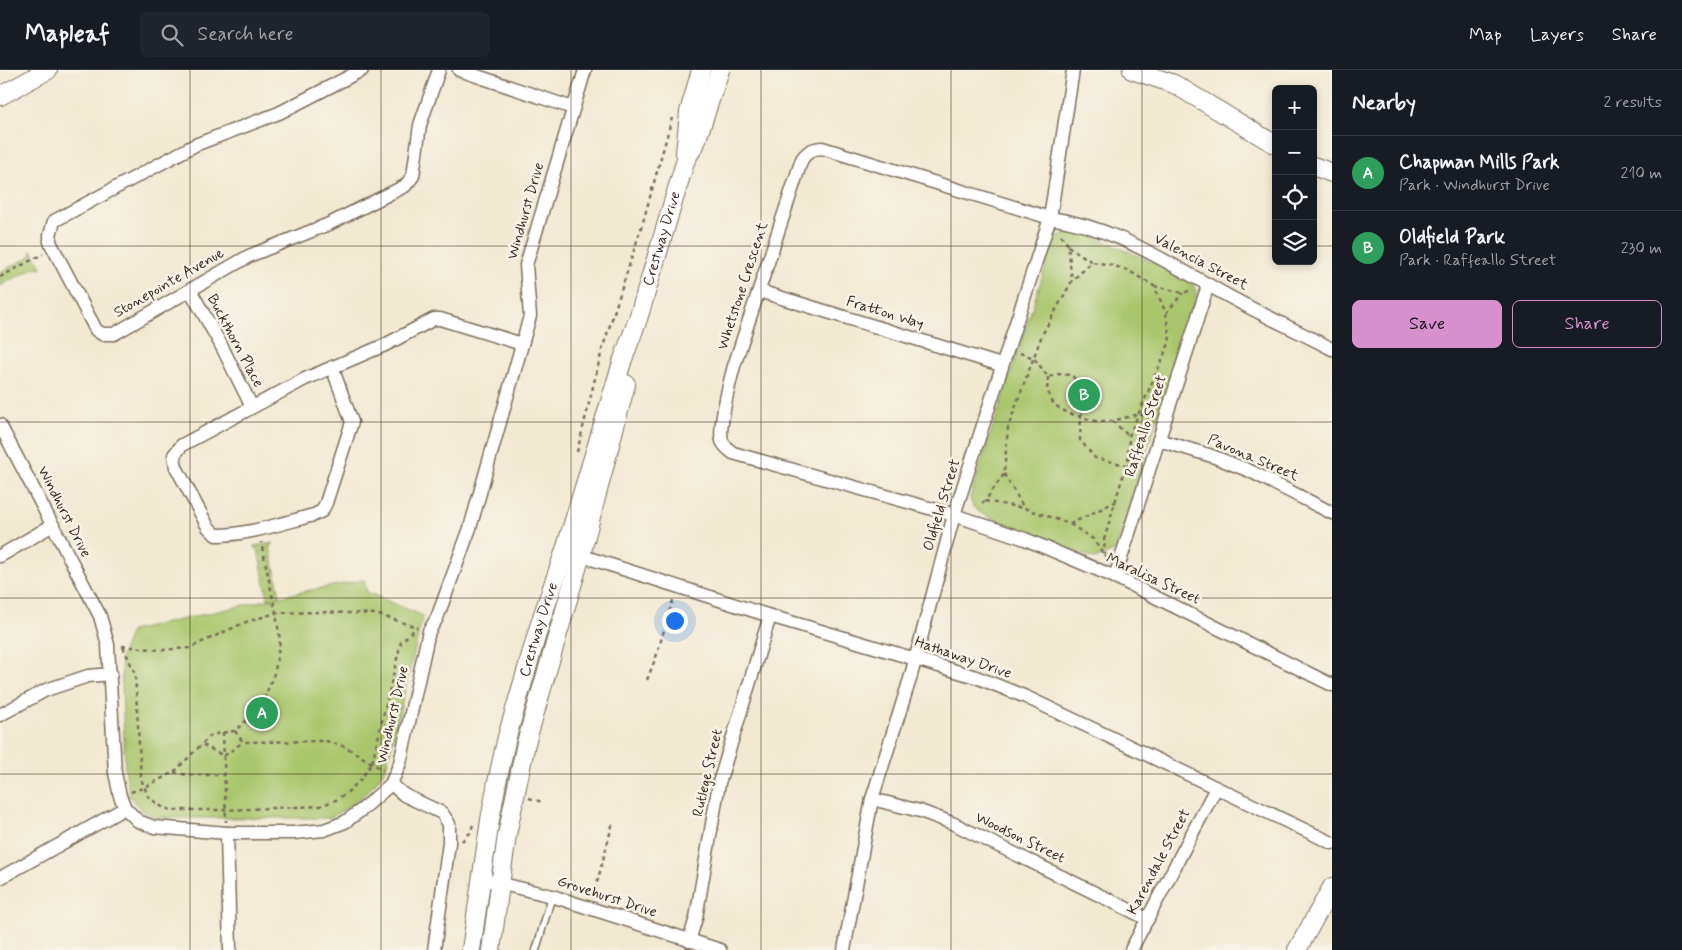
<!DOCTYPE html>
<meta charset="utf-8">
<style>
:root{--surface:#171b24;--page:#20242c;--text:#f1f3f6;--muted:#9ea1a6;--line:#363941;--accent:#d690ce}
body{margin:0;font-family:Mynerve,sans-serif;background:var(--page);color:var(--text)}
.controls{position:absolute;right:15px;top:15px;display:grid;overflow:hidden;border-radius:8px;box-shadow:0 2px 8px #0003}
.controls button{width:45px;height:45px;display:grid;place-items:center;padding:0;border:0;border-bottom:1px solid var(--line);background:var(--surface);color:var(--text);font:25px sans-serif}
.you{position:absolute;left:674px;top:550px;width:18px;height:18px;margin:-12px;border:4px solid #fff;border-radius:50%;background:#1a73e8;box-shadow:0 0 0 8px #1a73e833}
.badge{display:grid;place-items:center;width:32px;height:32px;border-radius:50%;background:var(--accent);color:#fff;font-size:16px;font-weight:700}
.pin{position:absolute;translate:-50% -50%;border:2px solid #fff;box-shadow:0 1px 5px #0006}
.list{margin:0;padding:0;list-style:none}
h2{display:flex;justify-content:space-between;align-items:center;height:65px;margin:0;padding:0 20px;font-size:21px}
h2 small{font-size:16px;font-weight:400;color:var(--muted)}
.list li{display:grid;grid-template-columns:32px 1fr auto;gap:15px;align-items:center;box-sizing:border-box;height:75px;padding:0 20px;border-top:1px solid var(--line)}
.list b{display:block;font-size:19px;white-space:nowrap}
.list p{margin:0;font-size:16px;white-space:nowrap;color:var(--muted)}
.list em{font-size:16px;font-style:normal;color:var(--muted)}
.actions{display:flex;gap:10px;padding:15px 20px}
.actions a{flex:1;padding:11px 0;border:1px solid var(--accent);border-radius:8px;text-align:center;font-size:18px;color:var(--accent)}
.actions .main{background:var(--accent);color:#111}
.icon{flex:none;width:28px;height:28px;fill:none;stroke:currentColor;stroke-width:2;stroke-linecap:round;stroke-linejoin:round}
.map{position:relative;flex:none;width:1332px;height:880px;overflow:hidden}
header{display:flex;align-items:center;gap:30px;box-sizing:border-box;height:70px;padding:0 25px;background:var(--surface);border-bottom:1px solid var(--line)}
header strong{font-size:24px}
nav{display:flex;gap:28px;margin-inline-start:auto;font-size:18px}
.search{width:350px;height:45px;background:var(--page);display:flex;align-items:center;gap:12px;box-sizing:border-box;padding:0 18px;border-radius:8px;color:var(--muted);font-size:19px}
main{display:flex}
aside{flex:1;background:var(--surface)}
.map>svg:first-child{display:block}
.grass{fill:url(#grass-dots);stroke:#727846}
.park{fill:#aac66d;stroke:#727846}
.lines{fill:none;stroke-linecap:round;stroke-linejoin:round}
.lane-casing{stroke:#7b6d5d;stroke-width:9}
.street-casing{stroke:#7b6d5d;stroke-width:15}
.secondary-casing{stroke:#7b6d5d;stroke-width:20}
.path{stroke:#7b6d5d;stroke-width:2.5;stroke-dasharray:4 4;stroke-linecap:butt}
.lane{stroke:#fff;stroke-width:6}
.street{stroke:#fff;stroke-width:12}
.secondary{stroke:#fff;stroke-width:18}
.grid{fill:none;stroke:#3b2a1e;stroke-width:1;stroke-opacity:0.55}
.labels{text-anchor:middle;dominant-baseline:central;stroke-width:5;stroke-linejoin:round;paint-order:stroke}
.street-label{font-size:15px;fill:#3b2a1e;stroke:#f7f3e8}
</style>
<header>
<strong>Mapleaf</strong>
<div class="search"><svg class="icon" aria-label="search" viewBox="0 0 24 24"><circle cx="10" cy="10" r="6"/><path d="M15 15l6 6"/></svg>Search here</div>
<nav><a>Map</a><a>Layers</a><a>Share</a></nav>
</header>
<main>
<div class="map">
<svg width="1332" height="880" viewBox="0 0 1332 880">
<defs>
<pattern id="grass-dots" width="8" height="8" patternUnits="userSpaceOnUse" patternTransform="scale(1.25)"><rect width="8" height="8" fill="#aac66d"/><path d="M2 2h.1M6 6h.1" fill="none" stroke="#93aa5e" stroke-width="1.8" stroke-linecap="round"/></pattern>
</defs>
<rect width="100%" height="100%" fill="#f7f3e8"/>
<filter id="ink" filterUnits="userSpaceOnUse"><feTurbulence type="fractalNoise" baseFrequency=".02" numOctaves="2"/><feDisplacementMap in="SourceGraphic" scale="10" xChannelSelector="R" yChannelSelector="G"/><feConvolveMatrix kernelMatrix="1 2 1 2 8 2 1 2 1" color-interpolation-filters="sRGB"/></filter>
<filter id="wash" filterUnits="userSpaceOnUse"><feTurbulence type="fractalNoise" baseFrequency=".0096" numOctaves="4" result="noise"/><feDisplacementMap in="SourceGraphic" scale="20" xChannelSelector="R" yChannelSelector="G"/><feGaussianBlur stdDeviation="1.12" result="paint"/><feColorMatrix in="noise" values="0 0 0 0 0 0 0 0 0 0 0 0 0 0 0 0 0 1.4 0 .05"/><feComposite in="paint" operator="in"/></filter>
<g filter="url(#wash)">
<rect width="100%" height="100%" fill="#f2e9d2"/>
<g class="grass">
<path d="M32 180 42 198 36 197 0 216V202L31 186Z"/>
<path d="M273 473 270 477 280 526 268 529 258 480 253 476Z"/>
<path d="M566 510 504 737V710L517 656 559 522Z"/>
</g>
<g class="park">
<path d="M1075 158 1190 209 1197 223 1116 480 1095 489 982 444 973 437 970 427 1055 168Z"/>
<path d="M364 510 367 522 423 546 386 698 375 714 360 729 330 748H156L143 741 130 727 125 699 121 587 131 561 306 521Z"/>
</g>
</g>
<g filter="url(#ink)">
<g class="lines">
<defs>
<path id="lane" d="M536 880 552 826"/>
<g id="street">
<path d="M362 0 279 43 195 75 54 151 50 165V172L96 260 102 264H114L249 186 329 154 405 116 413 106 420 55 439 0"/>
<path d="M459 0 573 38"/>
<path d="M190 220 220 273 252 337"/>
<path d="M759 221 1001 295"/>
<path d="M1332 279C1290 257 1247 238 1207 214 1154 185 1111 157 1050 148L822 78C812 79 808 81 802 89L734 296C730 311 718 358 722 371 724 376 729 380 733 383L954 445 1025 469 1115 507 1332 615"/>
<path d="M332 297 352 352 326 433 322 441 314 445C282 453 249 465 216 465L208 457 176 397 174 385 182 375 305 309 385 275 434 249H440L522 274"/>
<path d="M0 355 100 546 108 575 115 703 120 726 125 738 138 751 154 757 227 763H294L324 760 345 752 364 738 391 714 400 693 429 561 437 548 470 458 530 246 526 195 585 0"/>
<path d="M1159 370 1212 386 1250 401 1332 443"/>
<path d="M573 483 770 546 976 607 1026 627 1332 773"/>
<path d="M0 486 53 455"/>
<path d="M1115 507 1208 215"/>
<path d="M0 645 46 620 88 606 111 604"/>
<path d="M391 714 404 725 442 743 449 754V773L434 880"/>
<path d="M872 729 920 741 952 753 1148 849"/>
<path d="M227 763 230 880"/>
<path d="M0 808 125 738"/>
<path d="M482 809 552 826 720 880"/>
<path d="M689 871 696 848 719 713 770 546"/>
<path d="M844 880 872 729 910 609 954 445 1050 148 1073 0"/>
<path d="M1131 880 1216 718"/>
</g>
<g id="secondary">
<path d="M1132 0 1174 14 1276 75"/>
<path d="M0 26 48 0"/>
<path d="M685 83 689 42 701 0"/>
<path d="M1313 96 1332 103"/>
<path id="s1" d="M471 880 490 750 497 712 507 667 541 550 565 480 623 289 638 249 686 89 695 75 720 0"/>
<path d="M491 880 507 765 526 673 581 485 626 314"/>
<path d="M1297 880 1332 817"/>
</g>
</defs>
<use href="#lane" class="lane-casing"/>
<use href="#street" class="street-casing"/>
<use href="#secondary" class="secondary-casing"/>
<g class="path">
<path d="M1061 165 1068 175 1072 211"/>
<path d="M1068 176 1092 192"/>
<path d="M0 207 43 184"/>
<path d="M1154 216 1183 223 1192 220"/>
<path d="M1166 243 1183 223"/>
<path d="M1020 283 1034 288 1048 307 1059 304 1072 305 1079 315 1083 328 1081 346 1080 370 1095 388 1126 395"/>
<path d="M1048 307 1047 320 1054 335 1068 343 1095 351H1112L1139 344 1153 348"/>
<path d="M1112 351 1129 366"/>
<path d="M577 382 602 280 643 152 672 48"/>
<path d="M1004 404 1024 438 1070 454 1115 432"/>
<path d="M985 431 1023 438"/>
<path d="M982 433 985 431 1004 404 1008 357 1042 265 1072 211 1092 192 1112 195 1129 201 1154 216 1166 243 1170 271 1129 366 1128 397 1126 395 1104 470 1105 486 1093 469 1070 454"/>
<path d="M122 576 161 580 189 578 246 552 276 543 322 542 376 544 417 557"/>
<path d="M123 577 135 603 141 709 148 726 160 736 171 740H225L320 736 336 730 349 721 361 709 372 693 401 572 417 557"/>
<path d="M647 610 656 587 674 527"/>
<path d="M235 661 243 672 326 671 346 677 383 700"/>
<path d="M223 662 226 752"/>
<path d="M203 675 224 686 243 672"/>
<path d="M174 702 187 705H224"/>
<path d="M131 722 143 718 174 702 210 666 219 663 235 661 261 637 275 601 280 571 276 543 261 472"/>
<path d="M529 728 542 732"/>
<path d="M462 771 470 763 473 755"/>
<path d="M593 828 613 752"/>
</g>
<use href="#lane" class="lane"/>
<use href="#street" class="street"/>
<use href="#secondary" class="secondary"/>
</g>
</g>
<path class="grid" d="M190 0V880M381 0V880M571 0V880M761 0V880M951 0V880M1142 0V880M0 176H1276M1313 176H1332M0 352H1332M0 528H1332M0 704H1332"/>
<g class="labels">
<g class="street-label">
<text transform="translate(526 141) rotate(-74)">Windhurst Drive</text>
<text stroke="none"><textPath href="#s1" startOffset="738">Crestway Drive</textPath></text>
<text transform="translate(1201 192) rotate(28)">Valencia Street</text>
<text transform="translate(169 213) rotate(-30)">Stonepointe Avenue</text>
<text transform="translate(743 216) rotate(-72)">Whetstone Crescent</text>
<text transform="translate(885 243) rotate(17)">Fratton Way</text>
<text transform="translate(235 271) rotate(62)">Buckthorn Place</text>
<text transform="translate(1146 356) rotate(-72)">Raffeallo Street</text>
<text transform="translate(1253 388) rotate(23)">Pavona Street</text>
<text transform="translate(942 435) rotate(-73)">Oldfield Street</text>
<text transform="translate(64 442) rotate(63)">Windhurst Drive</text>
<text transform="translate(1153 509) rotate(25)">Maralisa Street</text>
<text stroke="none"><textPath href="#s1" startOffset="328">Crestway Drive</textPath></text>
<text transform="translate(963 588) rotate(19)">Hathaway Drive</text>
<text transform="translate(393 645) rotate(-77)">Windhurst Drive</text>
<text transform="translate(708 703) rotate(-77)">Rutlege Street</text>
<text transform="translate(1020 768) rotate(26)">Woodson Street</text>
<text transform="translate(1159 792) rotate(-62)">Karendale Street</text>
<text transform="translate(607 827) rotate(18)">Grovehurst Drive</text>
</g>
</g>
</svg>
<div class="controls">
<button>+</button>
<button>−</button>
<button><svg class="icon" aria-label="locate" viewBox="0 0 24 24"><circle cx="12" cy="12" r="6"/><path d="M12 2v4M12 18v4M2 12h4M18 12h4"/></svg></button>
<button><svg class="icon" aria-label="layers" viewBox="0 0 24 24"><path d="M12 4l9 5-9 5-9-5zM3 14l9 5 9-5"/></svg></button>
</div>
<div class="you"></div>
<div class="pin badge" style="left:262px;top:643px;background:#2e9e5b">A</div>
<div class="pin badge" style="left:1084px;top:325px;background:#2e9e5b">B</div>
</div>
<aside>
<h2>Nearby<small>2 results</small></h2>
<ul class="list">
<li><span class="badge" style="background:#2e9e5b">A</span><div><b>Chapman Mills Park</b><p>Park · Windhurst Drive</p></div><em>210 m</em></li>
<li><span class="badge" style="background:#2e9e5b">B</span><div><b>Oldfield Park</b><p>Park · Raffeallo Street</p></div><em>230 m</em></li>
</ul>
<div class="actions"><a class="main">Save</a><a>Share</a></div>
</aside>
</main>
